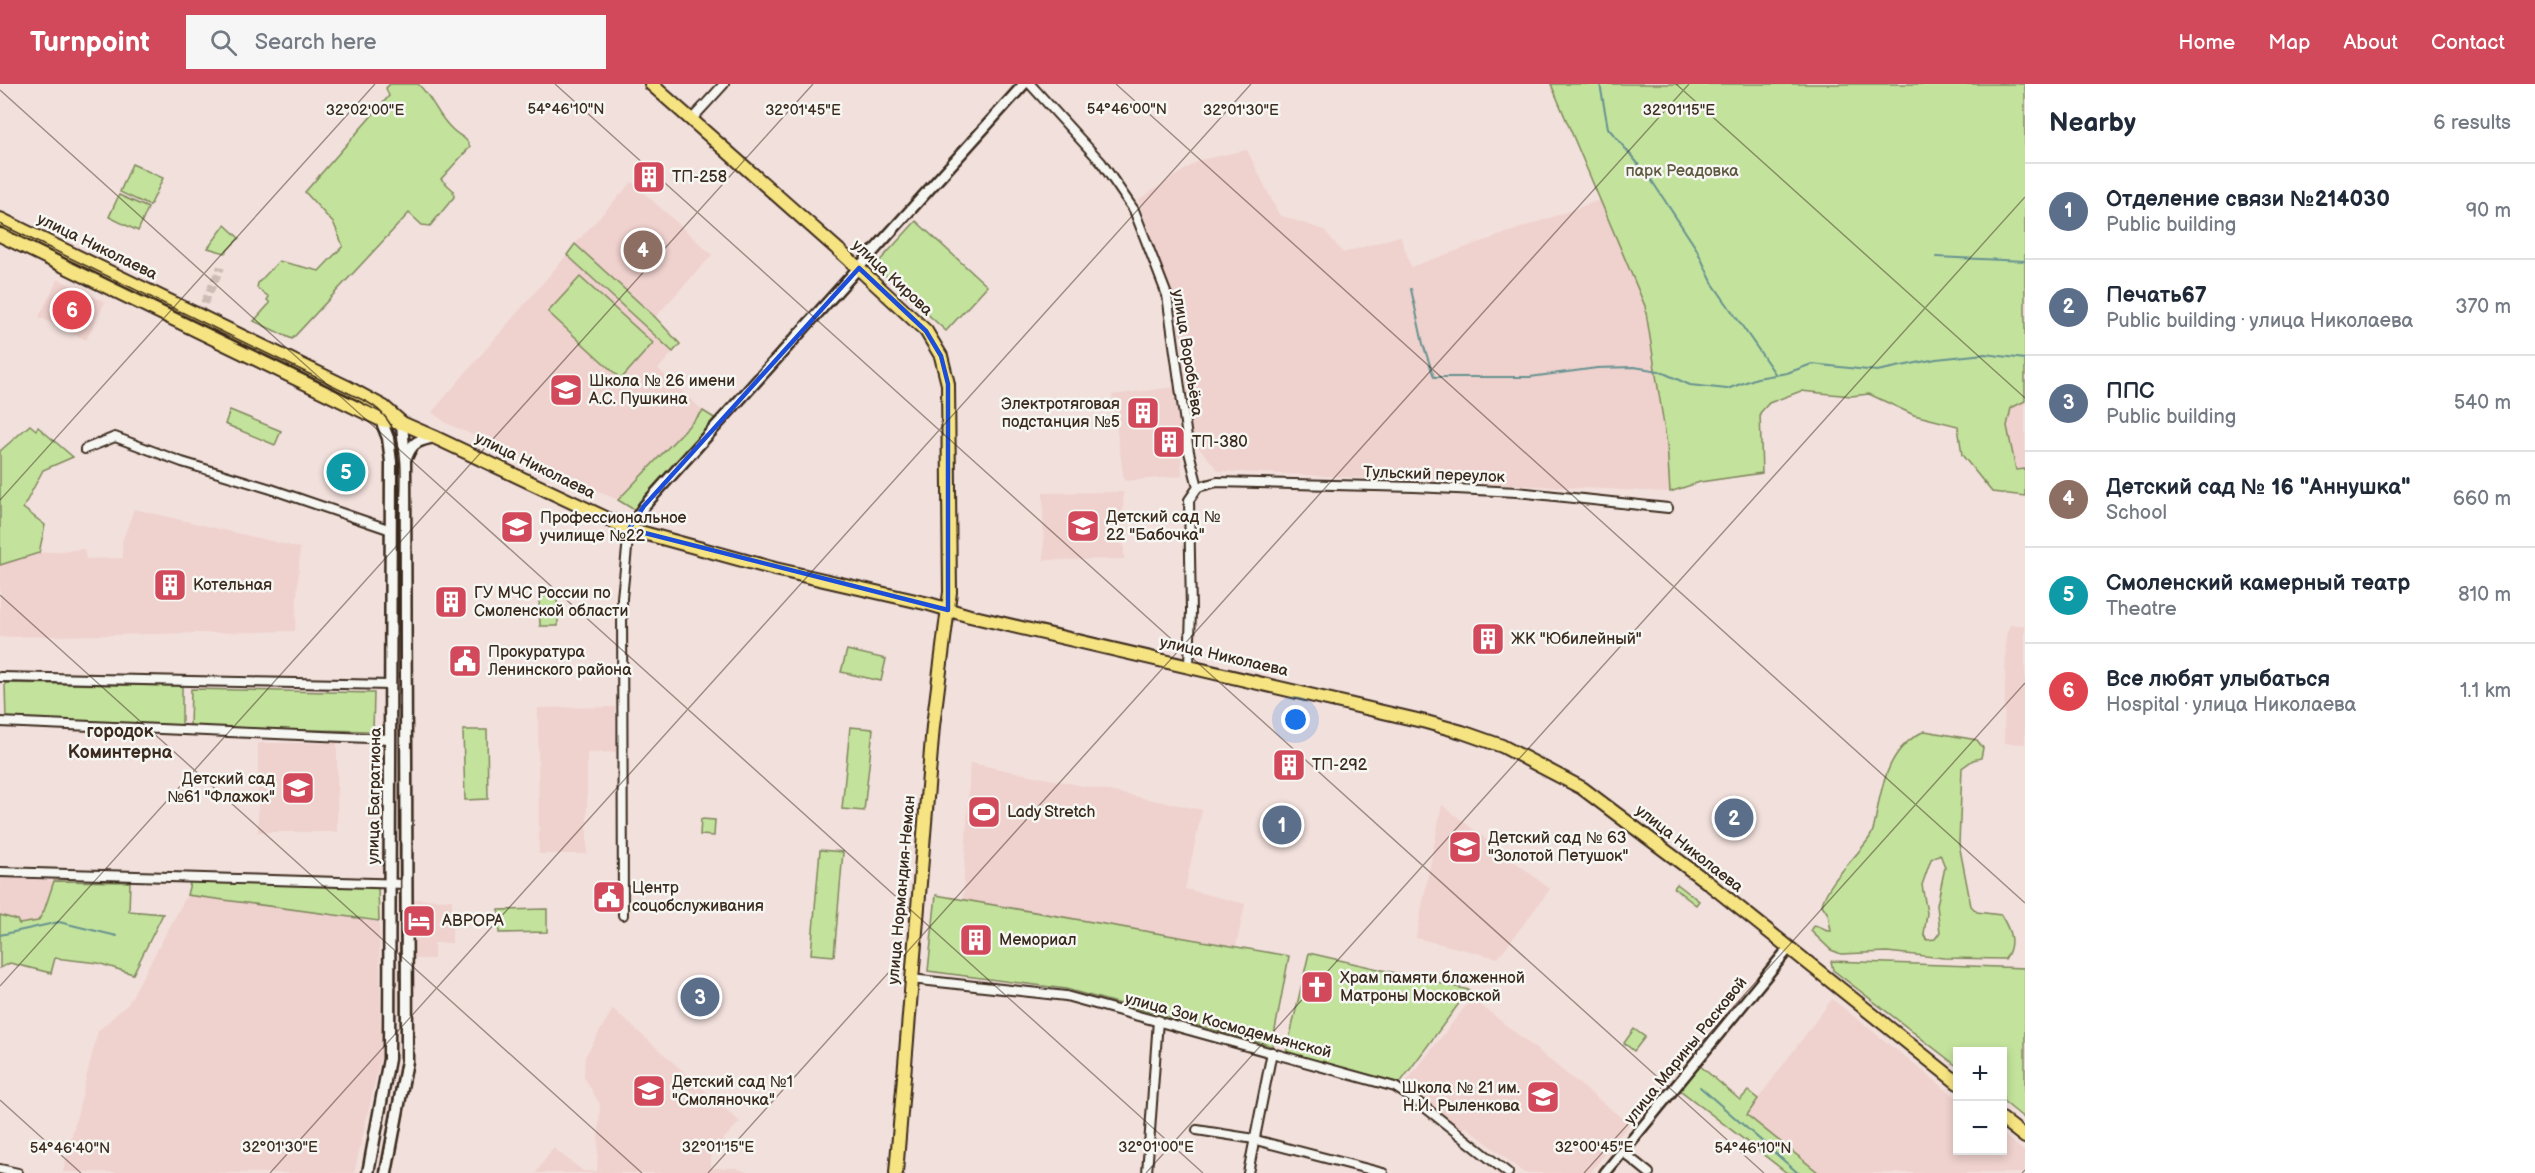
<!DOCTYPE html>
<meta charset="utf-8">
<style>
:root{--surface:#fff;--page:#f6f6f7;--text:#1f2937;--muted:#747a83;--line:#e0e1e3;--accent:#d1495b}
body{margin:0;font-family:"Balsamiq Sans",sans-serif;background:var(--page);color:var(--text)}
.controls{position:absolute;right:18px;bottom:18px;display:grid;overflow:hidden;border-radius:0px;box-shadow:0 3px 9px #0003}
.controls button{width:54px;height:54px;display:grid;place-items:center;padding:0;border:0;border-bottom:2px solid var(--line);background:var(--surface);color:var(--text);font:30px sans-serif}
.you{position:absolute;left:1296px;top:636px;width:21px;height:21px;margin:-15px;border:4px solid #fff;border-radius:50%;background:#1a73e8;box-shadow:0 0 0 9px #1a73e833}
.badge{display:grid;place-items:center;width:39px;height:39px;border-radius:50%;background:var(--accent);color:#fff;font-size:20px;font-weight:700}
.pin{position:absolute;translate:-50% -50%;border:3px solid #fff;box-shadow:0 2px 6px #0006}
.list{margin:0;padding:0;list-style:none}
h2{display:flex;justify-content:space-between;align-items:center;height:78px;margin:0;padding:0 24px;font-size:26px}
h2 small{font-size:20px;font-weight:400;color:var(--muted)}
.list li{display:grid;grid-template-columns:39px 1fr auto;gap:18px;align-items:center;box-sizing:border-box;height:96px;padding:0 24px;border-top:2px solid var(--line)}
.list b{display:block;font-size:22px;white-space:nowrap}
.list p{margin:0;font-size:20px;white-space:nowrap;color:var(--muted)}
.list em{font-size:20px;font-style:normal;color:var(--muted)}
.icon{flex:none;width:33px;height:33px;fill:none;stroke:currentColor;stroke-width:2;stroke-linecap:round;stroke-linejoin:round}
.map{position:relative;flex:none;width:2025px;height:1089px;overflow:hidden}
header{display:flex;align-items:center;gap:36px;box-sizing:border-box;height:84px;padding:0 30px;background:var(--accent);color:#fff}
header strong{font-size:28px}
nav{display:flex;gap:33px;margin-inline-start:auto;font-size:21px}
.search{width:420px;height:54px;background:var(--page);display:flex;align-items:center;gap:15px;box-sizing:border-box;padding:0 21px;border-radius:0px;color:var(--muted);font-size:22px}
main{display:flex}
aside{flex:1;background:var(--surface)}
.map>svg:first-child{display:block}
.built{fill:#efd1cd}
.green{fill:#c3e39c;stroke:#7f865d;stroke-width:1.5;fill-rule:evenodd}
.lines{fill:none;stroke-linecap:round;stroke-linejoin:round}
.stream{stroke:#679290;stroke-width:2}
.minor-tunnel{stroke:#cdbcb6;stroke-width:8;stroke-dasharray:8 4;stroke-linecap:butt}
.minor-casing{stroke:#3b2a1e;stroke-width:12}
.tertiary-casing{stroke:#3b2a1e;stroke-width:14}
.secondary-casing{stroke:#3b2a1e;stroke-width:15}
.primary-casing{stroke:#3b2a1e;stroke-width:16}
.minor{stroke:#f6f6f2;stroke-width:8}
.tertiary{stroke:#f6f6f2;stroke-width:9}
.secondary{stroke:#f6f6f2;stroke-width:10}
.primary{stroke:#f6e381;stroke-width:12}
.tram{stroke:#3b2a1e;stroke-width:1.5}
.marked{fill:none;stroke:#1d4ed8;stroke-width:4.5;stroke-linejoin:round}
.ticks{fill:none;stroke:#3b2a1e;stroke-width:1.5;stroke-opacity:0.45}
.labels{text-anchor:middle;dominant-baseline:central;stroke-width:5;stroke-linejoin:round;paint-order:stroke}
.park-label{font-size:16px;fill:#5d583e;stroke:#f6f6f2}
.poi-label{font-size:16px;fill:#3b2a1e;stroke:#f6f6f2;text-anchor:start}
.street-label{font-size:16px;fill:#3b2a1e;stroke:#f6f6f2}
.neighbourhood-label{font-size:18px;font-weight:bold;fill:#3b2a1e;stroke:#f6f6f2}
.ticks-label{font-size:15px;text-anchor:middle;fill:#3b2a1e;stroke:#f6f6f2;stroke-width:5;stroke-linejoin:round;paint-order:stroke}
</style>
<header>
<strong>Turnpoint</strong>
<div class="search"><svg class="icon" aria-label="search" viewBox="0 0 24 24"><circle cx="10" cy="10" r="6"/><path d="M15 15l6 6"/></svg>Search here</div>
<nav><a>Home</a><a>Map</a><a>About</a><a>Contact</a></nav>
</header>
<main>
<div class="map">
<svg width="2025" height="1089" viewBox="0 0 2025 1089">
<rect width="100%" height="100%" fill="#f2e0dc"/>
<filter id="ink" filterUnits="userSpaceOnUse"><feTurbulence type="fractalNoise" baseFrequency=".0167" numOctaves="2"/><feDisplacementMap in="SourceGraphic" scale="12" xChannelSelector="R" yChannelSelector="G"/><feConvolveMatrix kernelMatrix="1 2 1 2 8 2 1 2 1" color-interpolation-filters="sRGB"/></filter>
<g filter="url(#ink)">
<g class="built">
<path d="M1247 66 1279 131 1324 146 1343 169 1400 152 1411 183 1600 116 1645 222 1667 360 1670 408 1219 387 1193 357 1179 237 1138 116 1200 76Z"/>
<path d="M632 98 712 171 655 233 575 160Z"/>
<path d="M567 171 673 268 658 285 703 327 618 416 446 339 432 328Z"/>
<path d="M58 195 105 218 86 256 39 233Z"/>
<path d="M1176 303 1182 392 1124 397 1112 311Z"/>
<path d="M2025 317V385L2016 386 2007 342 2011 324Z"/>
<path d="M1123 408 1124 475 1044 476 1043 409Z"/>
<path d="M134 425 300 464 295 547 0 553V481L39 469 84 465 86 475 123 474 122 458Z"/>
<path d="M2010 541H2025V660L2004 659 2006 552Z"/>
<path d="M615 623 616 668 587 669V770H539L538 624Z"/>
<rect x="258" y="659" width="79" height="89"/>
<path d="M970 679 1202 726 1185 805 1245 820 1236 862 963 816Z"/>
<path d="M1442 721 1550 805 1498 874 1416 854Z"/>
<path d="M0 792 54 797 44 827 38 837 19 840 17 836 0 831Z"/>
<path d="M187 811 379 837 381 971 354 1089 63 1088 98 947 128 920Z"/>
<path d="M410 815 452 816V859H434V875H410Z"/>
<path d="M1472 914 1629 1040 1590 1089H1524L1467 1043 1460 1045 1404 1001Z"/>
<path d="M1832 915 1957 1014 1958 1066H2002L2003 1050 2025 1068V1089H1819L1746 1031Z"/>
<path d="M613 925 740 1038 711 1068V1084H735L750 1089H536L553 1064 583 1087H597L600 1020 584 993 585 973Z"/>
</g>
<g class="green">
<path d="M390 0H418C434 15 437 32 453 46 460 53 467 53 470 63L441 95 453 106 454 113 430 142 422 141 409 129 292 255 254 237 270 219 267 216 269 213 257 204 258 199 279 177 319 187 343 162 334 140 305 108 389 12 386 4Z"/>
<path d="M1551 0H2025V317L2011 324 2007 342 2016 386 2025 385V412L1992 408 1962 371 1958 342 1914 331 1869 310 1851 312 1801 307 1769 319 1760 329 1762 389 1700 398 1670 408 1667 360 1645 222Z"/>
<path d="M132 80 163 94 150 122 120 108Z"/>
<path d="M119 111 148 124 138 147 109 133Z"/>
<path d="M916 137 987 202 946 247 875 182Z"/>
<path d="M225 141 239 154 225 169 208 164Z"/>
<path d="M575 160 655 233 680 260 673 268 567 171Z"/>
<path d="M580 193 653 259 621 295 548 228Z"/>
<path d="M230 326 281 347 275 361 225 340Z"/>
<path d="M703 327 716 335 636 427 618 416Z"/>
<path d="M30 341 36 346 38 343 73 373 43 386 23 424 45 441 39 469 0 481V367Z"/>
<path d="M539 512H557L558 542H540Z"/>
<path d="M847 566 886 575 881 597 841 588Z"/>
<path d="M5 599 182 602V641L6 637Z"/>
<path d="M191 605 374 609 373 647 190 644Z"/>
<path d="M850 643 873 645 864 727 842 725Z"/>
<path d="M463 646H487L488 715 465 716Z"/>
<path d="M1925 647 1977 656 1983 664 1981 674 1973 676 1962 684 1959 760 1971 822 1977 828 2001 831C2010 846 2016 859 2005 875L1944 874 1887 868 1841 870 1831 866 1811 847 1814 842C1821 842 1824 848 1831 847L1828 830 1822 821C1827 798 1856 774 1870 753 1875 745 1875 736 1877 727 1883 694 1892 661 1925 647ZM1940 770 1945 783 1937 821 1940 848 1935 855 1927 856 1924 850 1927 829 1922 801 1931 775Z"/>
<path d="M701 735 715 736 714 752 700 751Z"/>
<path d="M820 766 843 768 834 872 811 870Z"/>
<path d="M191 795 378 804 379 837 187 811Z"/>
<path d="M54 797 130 798 129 827 163 830 133 890 98 879 55 874 51 889 10 879 0 884V831L17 836 19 840 38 837 44 827Z"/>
<path d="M1677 800 1699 817 1696 821 1674 804Z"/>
<path d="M936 811 1289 872 1272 962 1066 905 928 887Z"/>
<path d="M547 825V848L499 849V826Z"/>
<path d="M1309 869 1469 906 1400 999 1286 969Z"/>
<path d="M1831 877 2025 884V1035L2003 1017 2002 968H1958L1957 982 1833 886Z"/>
<path d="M1634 945 1645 953 1634 967 1624 959Z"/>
<path d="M1698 980 1740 1016 1748 1007 1758 1015 1747 1031 1819 1089H1787L1680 1006Z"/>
</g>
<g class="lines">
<g class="stream">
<path d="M1600 0 1608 44 1650 94 1696 164 1713 200 1776 291"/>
<path d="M1936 173 2025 177"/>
<path d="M1411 205 1423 260 1434 293H1530L1597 284 1634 283 1659 287 1690 301 1727 305 1757 294 1787 289 1812 280 1877 287 1936 275 1985 270 2025 275"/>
<path d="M0 851 59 838 117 852"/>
<path d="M1700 1003 1798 1089"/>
</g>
<path class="minor-tunnel" d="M199 230 221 183"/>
<defs>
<g id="minor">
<path d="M1030 0 1101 78 1134 126 1167 211 1189 368 1198 403 1189 416 1191 527 1189 581"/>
<path d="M691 36 724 0"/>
<path d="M85 365 115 353 182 378 271 405 391 446"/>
<path d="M1198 403 1217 398 1415 403 1517 408 1668 424"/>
<path d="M0 593 391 601"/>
<path d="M0 638 391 655"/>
<path d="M0 788 406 800"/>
<path d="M623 831 622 514 629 445"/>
<path d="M911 895 1066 912 1395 1003 1422 1021 1508 1089"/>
<path d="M1197 1046 1248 1054 1383 1089"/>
<path d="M1623 1068 1649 1089"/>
<path d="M0 1085 18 1089"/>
<path d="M1147 1089 1158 936"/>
<path d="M1248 1089 1272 968"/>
</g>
<g id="tertiary">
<path d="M629 445 644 422 1024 0"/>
<path d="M1605 1089 1789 864"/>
</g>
<g id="secondary">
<path d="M407 372C412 358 420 356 434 353"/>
<path d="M368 1089 389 975 391 378 388 354 381 336"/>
<path d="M386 1089 407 977 405 378 402 339"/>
</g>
<g id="primary">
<path d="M651 0 843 170 926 247 941 272 948 300 950 508 933 642 896 1089"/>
<path d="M0 135 349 304 384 323 402 339"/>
<path d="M0 151 381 336 402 339 434 353 629 445 775 485 929 520 970 532 1426 638 1462 648 1502 662 1582 704 1707 798 1958 999"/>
<path d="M2002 1035 2025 1053"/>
</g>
</defs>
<use href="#minor" class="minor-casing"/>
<use href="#tertiary" class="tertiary-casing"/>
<use href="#secondary" class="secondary-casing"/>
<use href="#primary" class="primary-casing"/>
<use href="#minor" class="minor"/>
<use href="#tertiary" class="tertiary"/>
<use href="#secondary" class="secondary"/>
<use href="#primary" class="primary"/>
<path class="tram" d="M0 140 367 318C410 342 400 390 400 433L401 975 380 1089"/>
</g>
</g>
<path class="marked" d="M859 184 926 247 941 272 948 300V526L629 445 644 422Z"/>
<path class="ticks" d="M555 0 1764 1089M1116 0 2025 819M1676 0 2025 314M0 6 1203 1089M0 416 375 0M0 511 642 1089M0 902 813 0M0 1016 81 1089M270 1089 1251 0M708 1089 1689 0M1146 1089 2025 113M1584 1089 2025 599M2022 1089 2025 1086"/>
<defs>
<symbol id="building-square" viewBox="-11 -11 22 22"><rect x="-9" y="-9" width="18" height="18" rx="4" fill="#d1495b" stroke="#f6f6f2"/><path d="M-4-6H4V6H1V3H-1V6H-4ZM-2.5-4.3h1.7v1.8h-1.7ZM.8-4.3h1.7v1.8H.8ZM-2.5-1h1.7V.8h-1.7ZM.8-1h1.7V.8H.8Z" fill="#fff"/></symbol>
<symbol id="school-square" viewBox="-11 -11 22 22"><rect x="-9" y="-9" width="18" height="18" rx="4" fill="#d1495b" stroke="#f6f6f2"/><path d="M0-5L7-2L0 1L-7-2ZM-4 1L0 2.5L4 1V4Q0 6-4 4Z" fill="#fff"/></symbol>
<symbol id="university-square" viewBox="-11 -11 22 22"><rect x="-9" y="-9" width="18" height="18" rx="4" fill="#d1495b" stroke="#f6f6f2"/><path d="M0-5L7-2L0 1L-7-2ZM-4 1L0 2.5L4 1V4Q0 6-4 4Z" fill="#fff"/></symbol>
<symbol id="civic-square" viewBox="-11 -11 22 22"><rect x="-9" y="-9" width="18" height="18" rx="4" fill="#d1495b" stroke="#f6f6f2"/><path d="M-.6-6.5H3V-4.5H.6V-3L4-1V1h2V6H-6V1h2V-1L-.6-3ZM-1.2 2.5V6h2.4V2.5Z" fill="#fff"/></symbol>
<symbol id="stadium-square" viewBox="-11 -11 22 22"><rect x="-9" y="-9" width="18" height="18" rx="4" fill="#d1495b" stroke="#f6f6f2"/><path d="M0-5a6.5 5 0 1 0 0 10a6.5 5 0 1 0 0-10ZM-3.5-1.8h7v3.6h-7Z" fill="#fff"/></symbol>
<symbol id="hotel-square" viewBox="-11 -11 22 22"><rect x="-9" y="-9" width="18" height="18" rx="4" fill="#d1495b" stroke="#f6f6f2"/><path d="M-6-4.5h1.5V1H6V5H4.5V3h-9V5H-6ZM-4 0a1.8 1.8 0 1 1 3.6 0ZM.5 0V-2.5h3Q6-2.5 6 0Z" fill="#fff"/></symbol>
<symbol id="church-square" viewBox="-11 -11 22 22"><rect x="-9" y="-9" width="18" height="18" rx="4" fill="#d1495b" stroke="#f6f6f2"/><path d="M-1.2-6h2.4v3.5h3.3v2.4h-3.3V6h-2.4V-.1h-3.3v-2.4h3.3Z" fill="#fff"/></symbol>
</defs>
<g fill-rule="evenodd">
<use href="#building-square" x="630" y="74" width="38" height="38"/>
<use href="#school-square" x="547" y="287" width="38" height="38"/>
<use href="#building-square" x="1124" y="310" width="38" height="38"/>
<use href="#building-square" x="1150" y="339" width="38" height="38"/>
<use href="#school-square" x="1064" y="423" width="38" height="38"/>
<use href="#university-square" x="498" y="424" width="38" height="38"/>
<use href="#building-square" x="151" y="482" width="38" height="38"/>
<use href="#building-square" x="432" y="499" width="38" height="38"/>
<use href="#building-square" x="1469" y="536" width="38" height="38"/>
<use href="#civic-square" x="446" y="558" width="38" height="38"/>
<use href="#building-square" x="1270" y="662" width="38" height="38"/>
<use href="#school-square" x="279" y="685" width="38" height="38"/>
<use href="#stadium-square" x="965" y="709" width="38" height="38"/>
<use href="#school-square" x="1446" y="744" width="38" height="38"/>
<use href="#civic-square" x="590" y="794" width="38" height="38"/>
<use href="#hotel-square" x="400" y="818" width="38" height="38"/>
<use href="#building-square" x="957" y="837" width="38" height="38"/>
<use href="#church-square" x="1298" y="884" width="38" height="38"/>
<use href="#school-square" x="630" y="988" width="38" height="38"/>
<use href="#school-square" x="1524" y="994" width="38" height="38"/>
</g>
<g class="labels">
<g class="park-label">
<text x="1682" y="87">парк Реадовка</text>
</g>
<g class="poi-label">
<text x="672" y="93">ТП-258</text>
<text x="589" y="297">Школа № 26 имени<tspan x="589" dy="18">А.С. Пушкина</tspan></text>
<text x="1120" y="320" text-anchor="end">Электротяговая<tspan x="1120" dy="18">подстанция №5</tspan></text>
<text x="1192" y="358">ТП-380</text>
<text x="1106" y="433">Детский сад №<tspan x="1106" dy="18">22 "Бабочка"</tspan></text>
<text x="540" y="434">Профессиональное<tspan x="540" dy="18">училище №22</tspan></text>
<text x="193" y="501">Котельная</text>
<text x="474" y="509">ГУ МЧС России по<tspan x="474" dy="18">Смоленской области</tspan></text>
<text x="1511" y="555">ЖК "Юбилейный"</text>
<text x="488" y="568">Прокуратура<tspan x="488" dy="18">Ленинского района</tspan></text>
<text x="1312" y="681">ТП-292</text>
<text x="275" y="695" text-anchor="end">Детский сад<tspan x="275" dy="18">№61 "Флажок"</tspan></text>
<text x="1007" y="728">Lady Stretch</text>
<text x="1488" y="754">Детский сад № 63<tspan x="1488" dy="18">"Золотой Петушок"</tspan></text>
<text x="632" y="804">Центр<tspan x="632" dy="18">соцобслуживания</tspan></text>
<text x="442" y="837">ABPOPA</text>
<text x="999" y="856">Мемориал</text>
<text x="1340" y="894">Храм памяти блаженной<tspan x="1340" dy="18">Матроны Московской</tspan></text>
<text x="672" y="998">Детский сад №1<tspan x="672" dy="18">"Смоляночка"</tspan></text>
<text x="1520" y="1004" text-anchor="end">Школа № 21 им.<tspan x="1520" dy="18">Н.И. Рыленкова</tspan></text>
</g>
<g class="street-label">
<text transform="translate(97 163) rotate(26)">улица Николаева</text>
<text transform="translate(892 194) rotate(43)">улица Кирова</text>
<text transform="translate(1187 269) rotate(81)">улица Воробьёва</text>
<text transform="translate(535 382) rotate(26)">улица Николаева</text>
<text transform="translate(1434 391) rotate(2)">Тульский переулок</text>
<text transform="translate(1224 573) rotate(13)">улица Николаева</text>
<text transform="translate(375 712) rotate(-89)">улица Багратиона</text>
<text transform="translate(1689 765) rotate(38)">улица Николаева</text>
<text transform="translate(902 806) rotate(-85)">улица Нормандия-Неман</text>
<text transform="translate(1228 942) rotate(15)">улица Зои Космодемьянской</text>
<text transform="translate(1686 967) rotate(-51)">улица Марины Расковой</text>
</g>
<g class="neighbourhood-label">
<text x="120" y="647">городок<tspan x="120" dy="21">Коминтерна</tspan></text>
</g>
</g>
<g class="ticks-label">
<text x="566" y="30">54°46'10"N</text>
<text x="1127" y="30">54°46'00"N</text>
<text x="365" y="31">32°02'00"E</text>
<text x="1241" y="31">32°01'30"E</text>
<text x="1679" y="31">32°01'15"E</text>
<text x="803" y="31">32°01'45"E</text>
<text x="280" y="1068">32°01'30"E</text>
<text x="718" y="1068">32°01'15"E</text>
<text x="1156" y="1068">32°01'00"E</text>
<text x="1594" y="1068">32°00'45"E</text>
<text x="70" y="1069">54°46'40"N</text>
<text x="1753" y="1069">54°46'10"N</text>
</g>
</svg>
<div class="controls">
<button>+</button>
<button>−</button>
</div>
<div class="you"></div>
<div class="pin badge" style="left:1282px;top:741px;background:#5c6f8a">1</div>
<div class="pin badge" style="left:1734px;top:734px;background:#5c6f8a">2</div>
<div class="pin badge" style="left:700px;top:913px;background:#5c6f8a">3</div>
<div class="pin badge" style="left:643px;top:166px;background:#8d6e63">4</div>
<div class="pin badge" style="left:346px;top:388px;background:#0f9aa8">5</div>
<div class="pin badge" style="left:72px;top:226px;background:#e0444e">6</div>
</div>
<aside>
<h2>Nearby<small>6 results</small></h2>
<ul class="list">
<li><span class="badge" style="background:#5c6f8a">1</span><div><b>Отделение связи №214030</b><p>Public building</p></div><em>90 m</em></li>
<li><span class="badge" style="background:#5c6f8a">2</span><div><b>Печать67</b><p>Public building · улица Николаева</p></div><em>370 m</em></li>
<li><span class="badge" style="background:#5c6f8a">3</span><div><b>ППС</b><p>Public building</p></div><em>540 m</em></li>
<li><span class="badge" style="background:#8d6e63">4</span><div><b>Детский сад № 16 &quot;Аннушка&quot;</b><p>School</p></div><em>660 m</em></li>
<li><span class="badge" style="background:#0f9aa8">5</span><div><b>Смоленский камерный театр</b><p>Theatre</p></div><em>810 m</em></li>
<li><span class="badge" style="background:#e0444e">6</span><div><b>Все любят улыбаться</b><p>Hospital · улица Николаева</p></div><em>1.1 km</em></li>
</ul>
</aside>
</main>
